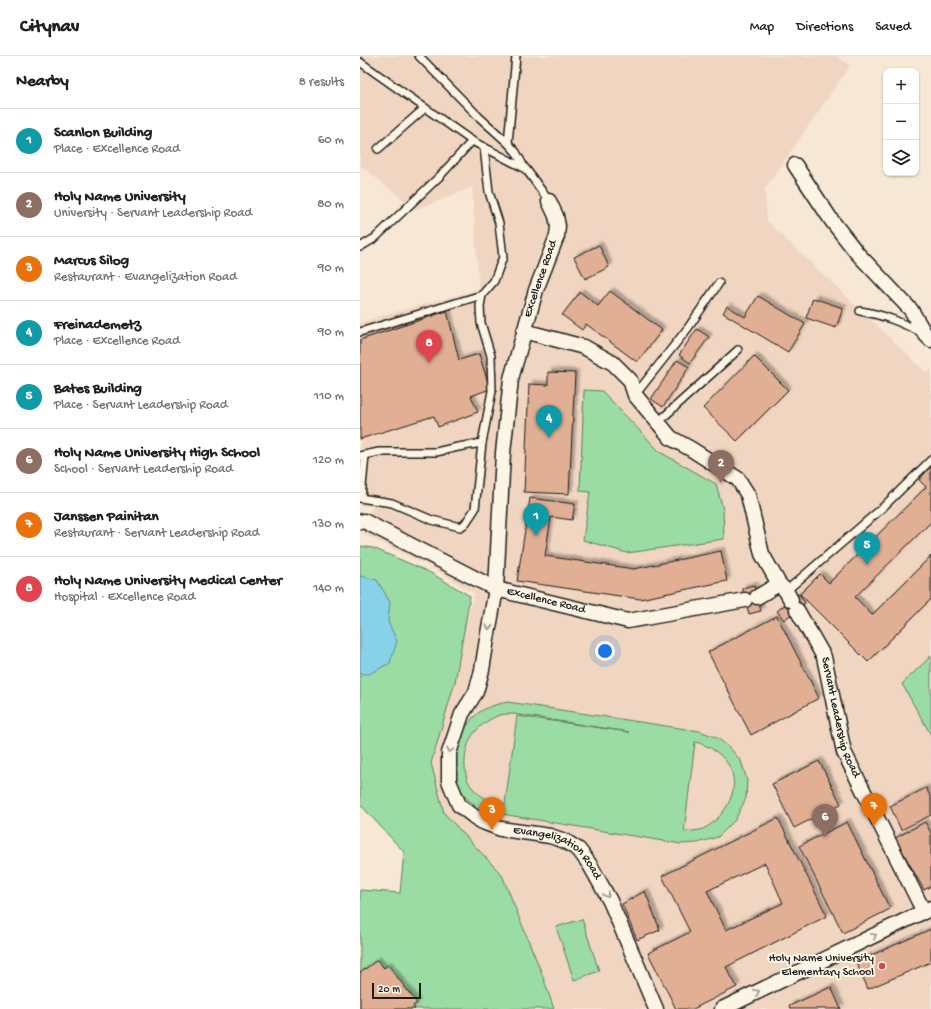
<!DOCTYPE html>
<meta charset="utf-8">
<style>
:root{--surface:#fff;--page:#f6f6f6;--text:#202124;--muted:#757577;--line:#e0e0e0;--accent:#b45309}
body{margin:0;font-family:"Gochi Hand",sans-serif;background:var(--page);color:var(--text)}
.controls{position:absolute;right:12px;top:12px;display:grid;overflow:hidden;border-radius:8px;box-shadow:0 1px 3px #0004}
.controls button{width:36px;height:36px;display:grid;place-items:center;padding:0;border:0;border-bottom:1px solid var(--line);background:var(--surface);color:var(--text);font:20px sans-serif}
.scale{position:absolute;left:12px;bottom:10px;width:49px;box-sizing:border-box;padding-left:4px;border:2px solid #1c1c1c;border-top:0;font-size:11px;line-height:14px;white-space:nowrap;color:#1c1c1c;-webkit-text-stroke:3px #fcf5e5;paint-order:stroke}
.you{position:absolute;left:245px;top:595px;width:14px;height:14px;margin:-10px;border:3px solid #fff;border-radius:50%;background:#1a73e8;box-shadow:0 0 0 6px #1a73e833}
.badge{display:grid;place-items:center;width:26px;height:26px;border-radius:50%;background:var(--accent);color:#fff;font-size:13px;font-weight:700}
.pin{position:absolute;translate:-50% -33px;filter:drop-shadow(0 1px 2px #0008)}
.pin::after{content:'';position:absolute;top:21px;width:14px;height:12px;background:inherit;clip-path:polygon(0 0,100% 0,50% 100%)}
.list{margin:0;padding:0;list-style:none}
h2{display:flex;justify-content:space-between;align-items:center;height:52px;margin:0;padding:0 16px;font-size:17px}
h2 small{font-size:13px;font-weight:400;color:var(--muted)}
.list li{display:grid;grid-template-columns:26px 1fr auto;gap:12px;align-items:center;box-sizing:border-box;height:64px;padding:0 16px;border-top:1px solid var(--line)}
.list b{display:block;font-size:15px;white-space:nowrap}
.list p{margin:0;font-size:13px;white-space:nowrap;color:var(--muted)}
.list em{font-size:13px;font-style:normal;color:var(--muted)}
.icon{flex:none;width:22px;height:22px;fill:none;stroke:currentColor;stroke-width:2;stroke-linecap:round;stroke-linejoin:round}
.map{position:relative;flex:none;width:571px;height:953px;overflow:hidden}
header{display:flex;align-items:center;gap:24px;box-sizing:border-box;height:56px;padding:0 20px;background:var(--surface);border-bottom:1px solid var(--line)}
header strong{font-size:19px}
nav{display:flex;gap:22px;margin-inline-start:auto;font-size:14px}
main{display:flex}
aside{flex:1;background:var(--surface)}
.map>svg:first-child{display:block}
.built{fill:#f0d6c1}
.green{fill:#9bdca5;stroke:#5c7c60;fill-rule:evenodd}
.water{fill:#88d2e9;stroke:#5d8997}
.building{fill:#e1af93;stroke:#1c1c1c;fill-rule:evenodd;filter:url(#shadow)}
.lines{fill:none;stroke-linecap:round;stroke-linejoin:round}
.service-casing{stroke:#1c1c1c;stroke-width:10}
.minor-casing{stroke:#1c1c1c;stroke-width:17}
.service{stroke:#fcf5e5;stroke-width:7}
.minor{stroke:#fcf5e5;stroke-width:14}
.oneway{stroke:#97938b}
.poi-dot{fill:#d1495b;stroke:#fcf5e5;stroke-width:1.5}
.labels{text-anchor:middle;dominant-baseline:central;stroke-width:4;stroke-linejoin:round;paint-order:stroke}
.street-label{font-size:12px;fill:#1c1c1c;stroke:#fcf5e5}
.poi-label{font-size:12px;fill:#1c1c1c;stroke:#fcf5e5;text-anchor:end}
</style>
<header>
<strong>Citynav</strong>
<nav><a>Map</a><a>Directions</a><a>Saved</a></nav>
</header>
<main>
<aside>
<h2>Nearby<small>8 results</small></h2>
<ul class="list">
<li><span class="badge" style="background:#0f9aa8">1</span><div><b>Scanlon Building</b><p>Place · Excellence Road</p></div><em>60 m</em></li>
<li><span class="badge" style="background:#8d6e63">2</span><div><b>Holy Name University</b><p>University · Servant Leadership Road</p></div><em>80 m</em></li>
<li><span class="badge" style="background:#e8710a">3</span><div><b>Marcus Silog</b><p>Restaurant · Evangelization Road</p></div><em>90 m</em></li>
<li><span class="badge" style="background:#0f9aa8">4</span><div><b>Freinademetz</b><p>Place · Excellence Road</p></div><em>90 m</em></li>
<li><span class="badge" style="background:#0f9aa8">5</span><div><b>Bates Building</b><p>Place · Servant Leadership Road</p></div><em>110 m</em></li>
<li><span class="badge" style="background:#8d6e63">6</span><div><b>Holy Name University High School</b><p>School · Servant Leadership Road</p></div><em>120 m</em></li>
<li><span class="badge" style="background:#e8710a">7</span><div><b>Janssen Painitan</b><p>Restaurant · Servant Leadership Road</p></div><em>130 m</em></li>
<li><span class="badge" style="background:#e0444e">8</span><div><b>Holy Name University Medical Center</b><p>Hospital · Excellence Road</p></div><em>140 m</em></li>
</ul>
</aside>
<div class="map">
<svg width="571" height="953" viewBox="0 0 571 953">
<defs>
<filter id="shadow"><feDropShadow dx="3.5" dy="-3.5" stdDeviation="1" flood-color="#0004"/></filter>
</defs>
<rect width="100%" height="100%" fill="#f7e7d5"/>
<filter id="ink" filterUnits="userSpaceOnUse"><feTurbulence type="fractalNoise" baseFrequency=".025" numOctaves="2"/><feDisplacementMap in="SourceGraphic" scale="8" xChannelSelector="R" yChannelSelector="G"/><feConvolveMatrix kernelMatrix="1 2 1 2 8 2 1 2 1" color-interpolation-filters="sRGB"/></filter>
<g filter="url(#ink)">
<path class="built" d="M0 0H477L490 10 405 133 407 165 566 316 571 314V953H183L55 708 115 538 71 511 3 478 13 450 0 449V266L119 233 112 131 56 154 0 109Z"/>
<g class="green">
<path d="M224 334 242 335 300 396 356 428 363 453 364 483 267 497 223 484 230 436 220 435Z"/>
<path d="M0 490 13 492 69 516 110 540 95 626 71 707 84 757 142 819 182 918 194 953H0V834L40 837 44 796 0 748Z"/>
<path d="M571 600V679L542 628Z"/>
<path d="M148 646 339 675 356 681 369 691 381 705 387 724 386 742 375 764 358 781 337 787 321 788 130 756C121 752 111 748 104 739 84 714 95 679 117 658 125 651 137 648 148 646ZM153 658 269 676 157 660 145 748C132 746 120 742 111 730 101 717 104 688 115 676 121 669 132 661 140 659 144 658 149 658 153 658ZM335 686C349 689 366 700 371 714 380 737 363 763 343 773 337 775 330 775 324 776Z"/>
<path d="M222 863 239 915 214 924 196 871Z"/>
</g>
<path class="water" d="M0 520 17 524 30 546 28 566 37 585 30 607 9 618H0Z"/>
<g class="building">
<path d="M239 189 249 211 225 223 214 201Z"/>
<path d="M250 235 302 274 277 306 226 268 222 274 202 259 220 236 238 250Z"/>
<path d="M398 240 445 268 428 296 363 257 367 250 385 261Z"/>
<path d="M453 242 483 252 476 272 446 262Z"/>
<path d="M87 255 99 304 119 298 130 333 111 340 118 356 78 371 74 360 0 383V284Z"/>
<path d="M337 273 349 281 330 307 319 299Z"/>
<path d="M394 300 428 334 377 385 343 352Z"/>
<path d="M317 304 329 311 303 351 291 343Z"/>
<path d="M188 316 215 317 209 438 164 436 169 328 188 329Z"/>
<path d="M571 410V468L570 467 495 541 512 559 571 500V543L508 606 440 538 460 518 469 527 566 431 559 424Z"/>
<path d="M170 442 215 448 212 464 191 461 185 500 274 513 361 495 367 525 280 543 157 525Z"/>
<path d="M394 529 401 555 389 558 382 532Z"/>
<path d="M439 538 445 547 424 564 417 555Z"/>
<path d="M417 560 459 642 391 679 348 596Z"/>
<path d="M459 705 481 748 434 772 412 728Z"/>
<path d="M566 732 571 742V759L541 774 530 750Z"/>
<path d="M418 762 467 860 366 911 377 931 333 953H316L288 897 330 876 302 820ZM405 807 423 847 366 874 347 835Z"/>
<path d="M487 766 530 853 483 877 439 790Z"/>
<path d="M565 766 571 777V830L564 834 535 782Z"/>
<path d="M285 835 300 874 277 884 262 848Z"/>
<path d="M571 873V906L508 933 496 906Z"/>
<path d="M17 904 24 912 28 909 57 947 53 950 55 953H0V917Z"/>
<path d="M471 931 481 953H430L429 950Z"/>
</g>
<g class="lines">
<defs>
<g id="service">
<path d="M59 0 119 61 148 87"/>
<path d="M156 0 148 87 156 96 165 113"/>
<path d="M0 6 112 85 166 113 189 145"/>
<path d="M18 93 65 52"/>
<path d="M0 191 15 182 80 120 112 85"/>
<path d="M500 255C525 259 540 266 563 277"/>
<path d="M0 276 122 239"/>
<path d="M275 339 328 272 359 227"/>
<path d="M297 367 378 294"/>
<path d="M0 400 19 396H76L98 391 122 387"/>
<path d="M0 442 32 447 72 464 100 471 105 468 115 453 122 387 132 335 131 300 121 267 120 250 122 239 134 225 143 201 139 167 129 136 124 91"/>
<path d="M1 442 5 399"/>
<path d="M426 535 520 454 571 404"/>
</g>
<g id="minor">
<path d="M435 109 472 165 497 197 551 254 565 278 571 284"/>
<path id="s1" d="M189 145 196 160 198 170 197 180 176 234 151 323 143 397 136 533 127 583 122 614 116 636 102 658 89 697V725L99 749 120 765 141 773 190 780 205 785 219 794 230 809 250 845 296 953"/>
<path d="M164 275 224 291 253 307 270 324 275 339 311 382 331 393 378 423 388 439 402 498 419 528 426 535 431 544"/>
<path id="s2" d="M0 466 4 465 136 533 268 565 385 544"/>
<path d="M397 541 419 528"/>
<path id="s3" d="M437 554 464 601 484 696 564 856"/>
<path d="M362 953 571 852"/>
</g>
</defs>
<use href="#service" class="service-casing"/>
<use href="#minor" class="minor-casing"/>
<use href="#service" class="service"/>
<use href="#minor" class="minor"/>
</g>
<defs><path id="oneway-chevron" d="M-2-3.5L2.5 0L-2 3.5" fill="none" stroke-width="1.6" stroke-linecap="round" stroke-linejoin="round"/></defs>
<g class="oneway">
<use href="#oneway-chevron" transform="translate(129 571) rotate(100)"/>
<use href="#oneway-chevron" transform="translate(90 694) rotate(104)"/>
<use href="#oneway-chevron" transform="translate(247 839) rotate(61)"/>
<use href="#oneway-chevron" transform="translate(514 880) rotate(-26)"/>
<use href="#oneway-chevron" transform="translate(397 936) rotate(-26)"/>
</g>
</g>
<circle class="poi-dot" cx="522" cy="910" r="4"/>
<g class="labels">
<g class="street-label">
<text transform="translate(181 223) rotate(-71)">Excellence Road</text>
<text stroke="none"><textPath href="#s2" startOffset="204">Excellence Road</textPath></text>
<text stroke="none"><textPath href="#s3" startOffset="117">Servant Leadership Road</textPath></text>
<text stroke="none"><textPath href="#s1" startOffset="737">Evangelization Road</textPath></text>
</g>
<g class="poi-label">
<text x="514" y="903">Holy Name University<tspan x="514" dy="14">Elementary School</tspan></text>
</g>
</g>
</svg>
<div class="controls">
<button>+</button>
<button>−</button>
<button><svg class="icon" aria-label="layers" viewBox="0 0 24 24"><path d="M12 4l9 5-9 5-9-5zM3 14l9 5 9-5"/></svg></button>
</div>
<div class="scale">20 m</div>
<div class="you"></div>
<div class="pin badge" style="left:176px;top:480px;background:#0f9aa8">1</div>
<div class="pin badge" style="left:361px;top:427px;background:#8d6e63">2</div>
<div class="pin badge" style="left:132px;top:774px;background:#e8710a">3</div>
<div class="pin badge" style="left:189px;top:382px;background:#0f9aa8">4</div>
<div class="pin badge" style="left:507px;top:509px;background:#0f9aa8">5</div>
<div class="pin badge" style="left:465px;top:781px;background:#8d6e63">6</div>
<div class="pin badge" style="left:514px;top:770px;background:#e8710a">7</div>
<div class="pin badge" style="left:69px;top:307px;background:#e0444e">8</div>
</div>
</main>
